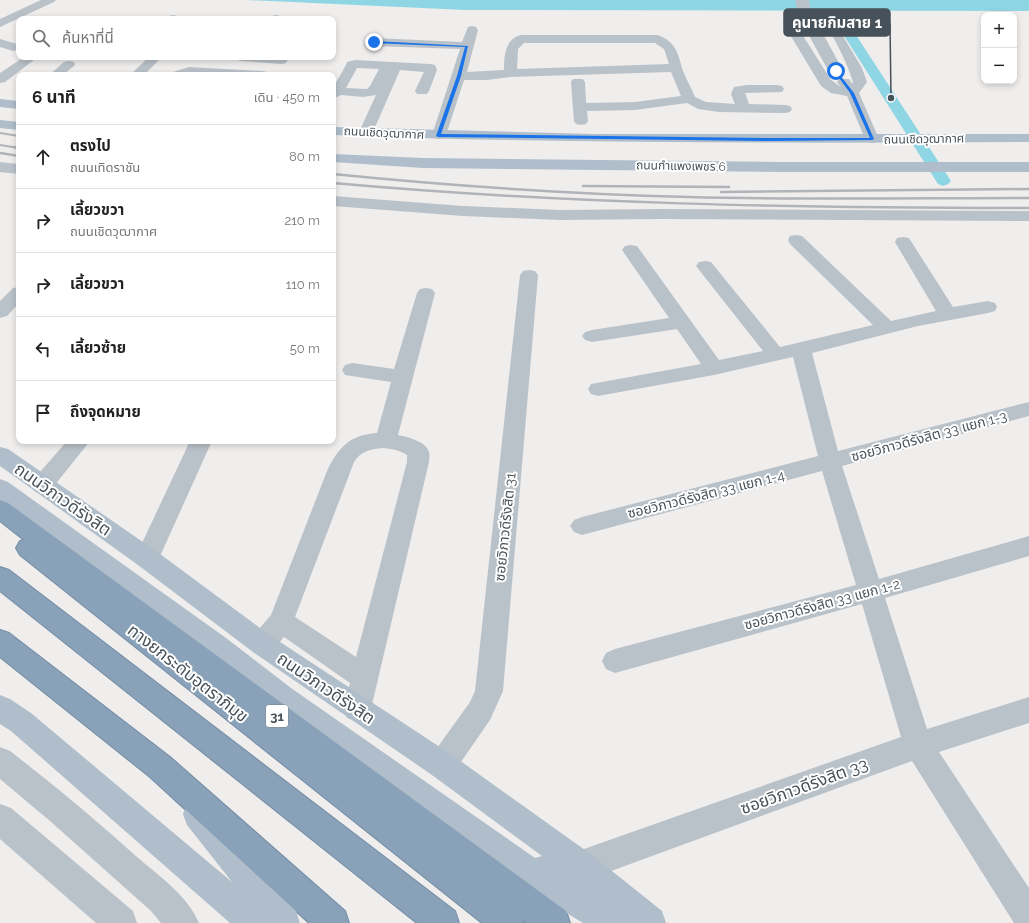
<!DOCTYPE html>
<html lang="th">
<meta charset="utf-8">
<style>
:root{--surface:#fff;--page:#f6f6f6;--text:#222;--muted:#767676;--line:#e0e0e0}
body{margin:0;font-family:Raleway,"Noto Sans Thai",sans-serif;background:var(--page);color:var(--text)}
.controls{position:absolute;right:12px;top:12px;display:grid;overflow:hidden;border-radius:8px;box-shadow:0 2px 6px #0003}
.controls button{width:36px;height:36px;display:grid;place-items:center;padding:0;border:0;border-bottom:1px solid var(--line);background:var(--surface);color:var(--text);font:20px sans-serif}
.stop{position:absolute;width:12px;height:12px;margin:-9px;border:3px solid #1a73e8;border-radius:50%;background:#fff}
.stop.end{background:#1a73e8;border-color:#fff;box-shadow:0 1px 4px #0008}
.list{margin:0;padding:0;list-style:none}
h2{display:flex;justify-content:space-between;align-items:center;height:52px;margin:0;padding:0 16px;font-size:17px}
h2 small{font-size:13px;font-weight:400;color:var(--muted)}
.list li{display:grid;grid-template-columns:26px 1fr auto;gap:12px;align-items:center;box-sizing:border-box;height:64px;padding:0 16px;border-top:1px solid var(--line)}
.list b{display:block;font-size:15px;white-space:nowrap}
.list p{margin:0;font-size:13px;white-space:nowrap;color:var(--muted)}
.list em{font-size:13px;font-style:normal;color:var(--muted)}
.icon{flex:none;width:22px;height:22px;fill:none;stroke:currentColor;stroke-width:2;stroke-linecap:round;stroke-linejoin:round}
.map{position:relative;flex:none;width:1029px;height:923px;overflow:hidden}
.search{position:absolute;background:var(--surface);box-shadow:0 2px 6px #0003;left:16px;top:16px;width:320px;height:44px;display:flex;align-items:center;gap:10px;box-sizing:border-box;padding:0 14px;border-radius:8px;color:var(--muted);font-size:15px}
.panel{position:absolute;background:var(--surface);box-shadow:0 2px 6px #0003;left:16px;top:72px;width:320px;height:372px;border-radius:8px}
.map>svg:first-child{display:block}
.water{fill:#8fd6e4}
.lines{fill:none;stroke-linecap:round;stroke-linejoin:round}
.canal{fill:#8fd6e4;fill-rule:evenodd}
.highway-casing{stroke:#748da4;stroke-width:2}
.minor{fill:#bac2c9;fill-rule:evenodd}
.major{fill:#afbeca;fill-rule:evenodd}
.highway{fill:#89a2b9;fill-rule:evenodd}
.rail-far1{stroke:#b0b3b7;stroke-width:2}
.rail{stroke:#b0b3b7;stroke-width:2.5}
.minor-bridge{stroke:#bac2c9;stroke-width:13}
.route{fill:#1a73e8}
.labels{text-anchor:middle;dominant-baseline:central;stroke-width:4;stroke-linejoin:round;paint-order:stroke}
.far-street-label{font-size:12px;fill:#475159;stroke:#fff}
.shield{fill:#fff;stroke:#7e858b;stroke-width:1}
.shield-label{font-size:13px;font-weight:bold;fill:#475159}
.street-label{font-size:14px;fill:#475159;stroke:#fff}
.near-street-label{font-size:17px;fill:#475159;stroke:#fff}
.leader{fill:none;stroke:#475159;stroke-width:1.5}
.callout-dot{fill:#475159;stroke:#fff;stroke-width:1.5}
.callout{fill:#475159;stroke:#475159;stroke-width:1.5}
.callout-label{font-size:15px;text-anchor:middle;font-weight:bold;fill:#fff}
</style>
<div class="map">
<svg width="1029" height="923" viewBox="0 0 1029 923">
<rect width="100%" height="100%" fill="#f0eded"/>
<path class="water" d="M247 0H1029V11L465 10Z"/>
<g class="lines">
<path class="canal" d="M833 0H845L843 15 951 181 948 184 943 186 938 184 831 15Z"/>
<defs>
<g id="highway">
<path d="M0 500 8 503 566 911 570 923H527L523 920 524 923H482L20 555 16 548 20 541 24 540 0 521Z"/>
<path d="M0 567 9 570 455 911 459 923H417L0 591Z"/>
<path d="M0 630 9 633 170 757 345 911 349 923H309L150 777 0 657Z"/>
</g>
</defs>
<use href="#highway" class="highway-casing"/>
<g class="minor">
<path d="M41 0H56L54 2 0 27V19Z"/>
<path d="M814 13 827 16 834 21 862 68 867 82 859 93 879 139 877 142 872 143 867 142 865 139 847 96 831 93 821 86 783 23 785 17 794 14ZM796 20C803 20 814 18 821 22 831 27 850 70 853 82L852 84 849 79H839L837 82 841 87 831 80 795 23Z"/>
<path d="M173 15 177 16 178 19H166L169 16Z"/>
<path d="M276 15 280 16 281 19H269L272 16Z"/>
<path d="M472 26 476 27 478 30 467 72 504 70C504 56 505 39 521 35H657C674 40 678 52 682 68 685 77 691 87 695 97L706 102 735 104 731 94 734 87 747 85H777L782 86 784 89 782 92 745 93 749 104 785 105 790 106 792 109 790 112 785 113 719 112 698 109 687 103 635 110 587 111 588 121 586 124 581 125 576 124 574 121 571 82 573 79H583L585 82 586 103 635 102 681 96 671 72 510 77 487 80H464L446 135 444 138 439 139 434 138 432 135 460 49 374 46 370 45 368 42 370 39 374 38 462 42 468 27ZM524 43H655L664 49 669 64 517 69 518 49Z"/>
<path d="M0 39 17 44 19 47 17 50 13 51 0 47Z"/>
<path d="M24 57H38L5 82 0 83V73Z"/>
<path d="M149 57H162L144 75H130Z"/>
<path d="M235 57H285L288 60 286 63 282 64 241 61 237 60Z"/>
<path d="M355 60 430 64 435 65 437 70 429 91 427 94H417L415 91 424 72 400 70 373 132 371 135 366 136 361 135 359 132 376 95 363 97 341 95 333 99V88L346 65 347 62ZM357 68 379 69 370 86 367 89 346 88Z"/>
<path d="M69 61 74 62 75 65 63 75H49L64 62Z"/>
<path d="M189 67 262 71 267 72 268 75H172L173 72Z"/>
<path d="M0 162 19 164V174L0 172Z"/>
<path d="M333 196 463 206 560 210 660 209 1029 211V221L660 219 560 220 463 216 333 206Z"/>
<path d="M796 235 802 236 891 321 936 311 895 242 897 238 903 237 909 238 953 307 988 301 995 303 997 307 995 311 988 313 918 326 812 353 838 451 1029 402V416L842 466 879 579 1029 536V556L885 598 927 729 1029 697V723L939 752 1029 888V923H1014L912 761 581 882 570 877 565 866 570 855 581 850 901 737 862 604 615 673 606 669 602 661 606 653 615 649 856 585 822 471 582 535 574 532 570 526 574 520 582 517 818 456 793 357 714 375 598 396 591 394 588 389 591 384 701 364 677 329 592 342 585 340 582 336 585 332 592 330 669 318 622 250 625 246 631 245 637 246 719 360 763 351 696 266 699 262 705 261 711 262 780 347 873 325 790 244 788 240 790 236Z"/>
<path d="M529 270 535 271 538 275 503 691 490 720 452 775 442 779 432 775 427 765 432 755 470 702 475 691 520 275 523 271Z"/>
<path d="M19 287V303L7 316 0 318V301L13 288Z"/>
<path d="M426 288 432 289 435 293 398 435C407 437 426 441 429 452 430 455 429 459 429 462L371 709 367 718 357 722 347 718 343 709 350 683 284 637C273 650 271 659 253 652L249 644 253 636 271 615 327 471C338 448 349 435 377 433L391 382 345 375 342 370 345 365 352 363 394 369 417 293 420 289ZM383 448C392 449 399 450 407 455V462L356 657 295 617 354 462C361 451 371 449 383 448Z"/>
<path d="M67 441H90L50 491 42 493 34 491 31 485 34 479Z"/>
<path d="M190 441H212L156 565 147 568 138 565 135 558Z"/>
<path d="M0 747 10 751C54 785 96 820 137 857 159 876 188 896 199 923H161L151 911 50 821 0 779Z"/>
<path d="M0 804 11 808 133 911 137 923H96L0 839Z"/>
</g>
<g class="major">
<path d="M0 99 19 101V109L0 107Z"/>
<path d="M0 120 19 122V130L0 128Z"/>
<path d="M333 127 594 134H1029V142C797 143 565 144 333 135Z"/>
<path d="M333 154 423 158 778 162H1029V172H778L423 168 333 162Z"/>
<path d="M0 447 8 449 156 551 271 636 452 755 592 855 662 911 666 923H583L520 885 271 706 208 654 0 500V479L8 482 226 638 291 688 535 858 542 856 432 775 253 652 138 565 0 466Z"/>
<path d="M0 695 10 699 31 713 232 882 187 825 183 814 187 803 198 799 209 803 296 911 300 923H230L11 731 0 724Z"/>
</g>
<use href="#highway" class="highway"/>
<g class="rail-far1">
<path d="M0 133 19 136"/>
<path d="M0 145 19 148"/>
</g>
<g class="rail">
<path d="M14 147 19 148"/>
<path d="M0 153 19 156"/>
<path d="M333 174C452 186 570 194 689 197 803 200 916 198 1029 198"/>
<path d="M333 183C566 204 796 208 1029 208"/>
<path d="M583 186 729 187"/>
<path d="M721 192 1029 189"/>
</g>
<path class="minor-bridge" d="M802 0 805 15 836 71"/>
</g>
<path class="route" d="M374 41 468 46 461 76 441 134 770 138H870L850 93 834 71 836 70 854 93 874 139 872 140 770 141 438 137 436 136 457 76 465 47 373 43Z"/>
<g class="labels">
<g class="far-street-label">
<text transform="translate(384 133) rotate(3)">ถนนเชิดวุฒากาศ</text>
<text transform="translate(924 139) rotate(-1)">ถนนเชิดวุฒากาศ</text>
<text transform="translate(681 166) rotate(1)">ถนนกำแพงเพชร 6</text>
</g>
<rect class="shield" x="266" y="705" width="22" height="22" rx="3"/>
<g class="shield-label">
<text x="277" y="716">31</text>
</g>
<g class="street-label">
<text transform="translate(929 436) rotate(-15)">ซอยวิภาวดีรังสิต 33 แยก 1-3</text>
<text transform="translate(706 494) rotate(-14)">ซอยวิภาวดีรังสิต 33 แยก 1-4</text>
<text transform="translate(505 527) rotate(-84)">ซอยวิภาวดีรังสิต 31</text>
<text transform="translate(822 604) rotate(-15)">ซอยวิภาวดีรังสิต 33 แยก 1-2</text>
</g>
<g class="near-street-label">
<text transform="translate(63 499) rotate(35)">ถนนวิภาวดีรังสิต</text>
<text transform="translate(188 673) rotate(38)">ทางยกระดับอุตราภิมุข</text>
<text transform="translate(326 688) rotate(34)">ถนนวิภาวดีรังสิต</text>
<text transform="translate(804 786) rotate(-20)">ซอยวิภาวดีรังสิต 33</text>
</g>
</g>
<path class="leader" d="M891 98L890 23"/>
<circle class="callout-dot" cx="891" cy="98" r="4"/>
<rect class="callout" x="784" y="9" width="106" height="27" rx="4"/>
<g class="callout-label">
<text x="837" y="28">คูนายกิมสาย 1</text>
</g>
</svg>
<div class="controls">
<button>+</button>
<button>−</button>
</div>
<div class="stop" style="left:836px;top:71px"></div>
<div class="stop end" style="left:374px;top:42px"></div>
<div class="search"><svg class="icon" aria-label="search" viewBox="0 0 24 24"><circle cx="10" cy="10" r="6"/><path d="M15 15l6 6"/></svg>ค้นหาที่นี่</div>
<section class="panel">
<h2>6 นาที<small>เดิน · 450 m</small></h2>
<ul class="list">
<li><svg class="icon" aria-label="ahead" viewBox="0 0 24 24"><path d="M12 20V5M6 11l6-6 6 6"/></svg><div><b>ตรงไป</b><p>ถนนเทิดราชัน</p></div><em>80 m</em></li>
<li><svg class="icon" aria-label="right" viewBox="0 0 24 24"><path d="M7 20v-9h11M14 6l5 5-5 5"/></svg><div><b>เลี้ยวขวา</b><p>ถนนเชิดวุฒากาศ</p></div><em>210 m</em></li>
<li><svg class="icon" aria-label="right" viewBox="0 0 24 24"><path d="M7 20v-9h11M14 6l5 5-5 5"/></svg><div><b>เลี้ยวขวา</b></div><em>110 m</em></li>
<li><svg class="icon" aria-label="left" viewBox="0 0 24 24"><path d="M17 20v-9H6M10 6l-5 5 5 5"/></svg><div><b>เลี้ยวซ้าย</b></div><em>50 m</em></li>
<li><svg class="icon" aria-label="arrive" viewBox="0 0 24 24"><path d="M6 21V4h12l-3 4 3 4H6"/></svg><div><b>ถึงจุดหมาย</b></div></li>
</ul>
</section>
</div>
